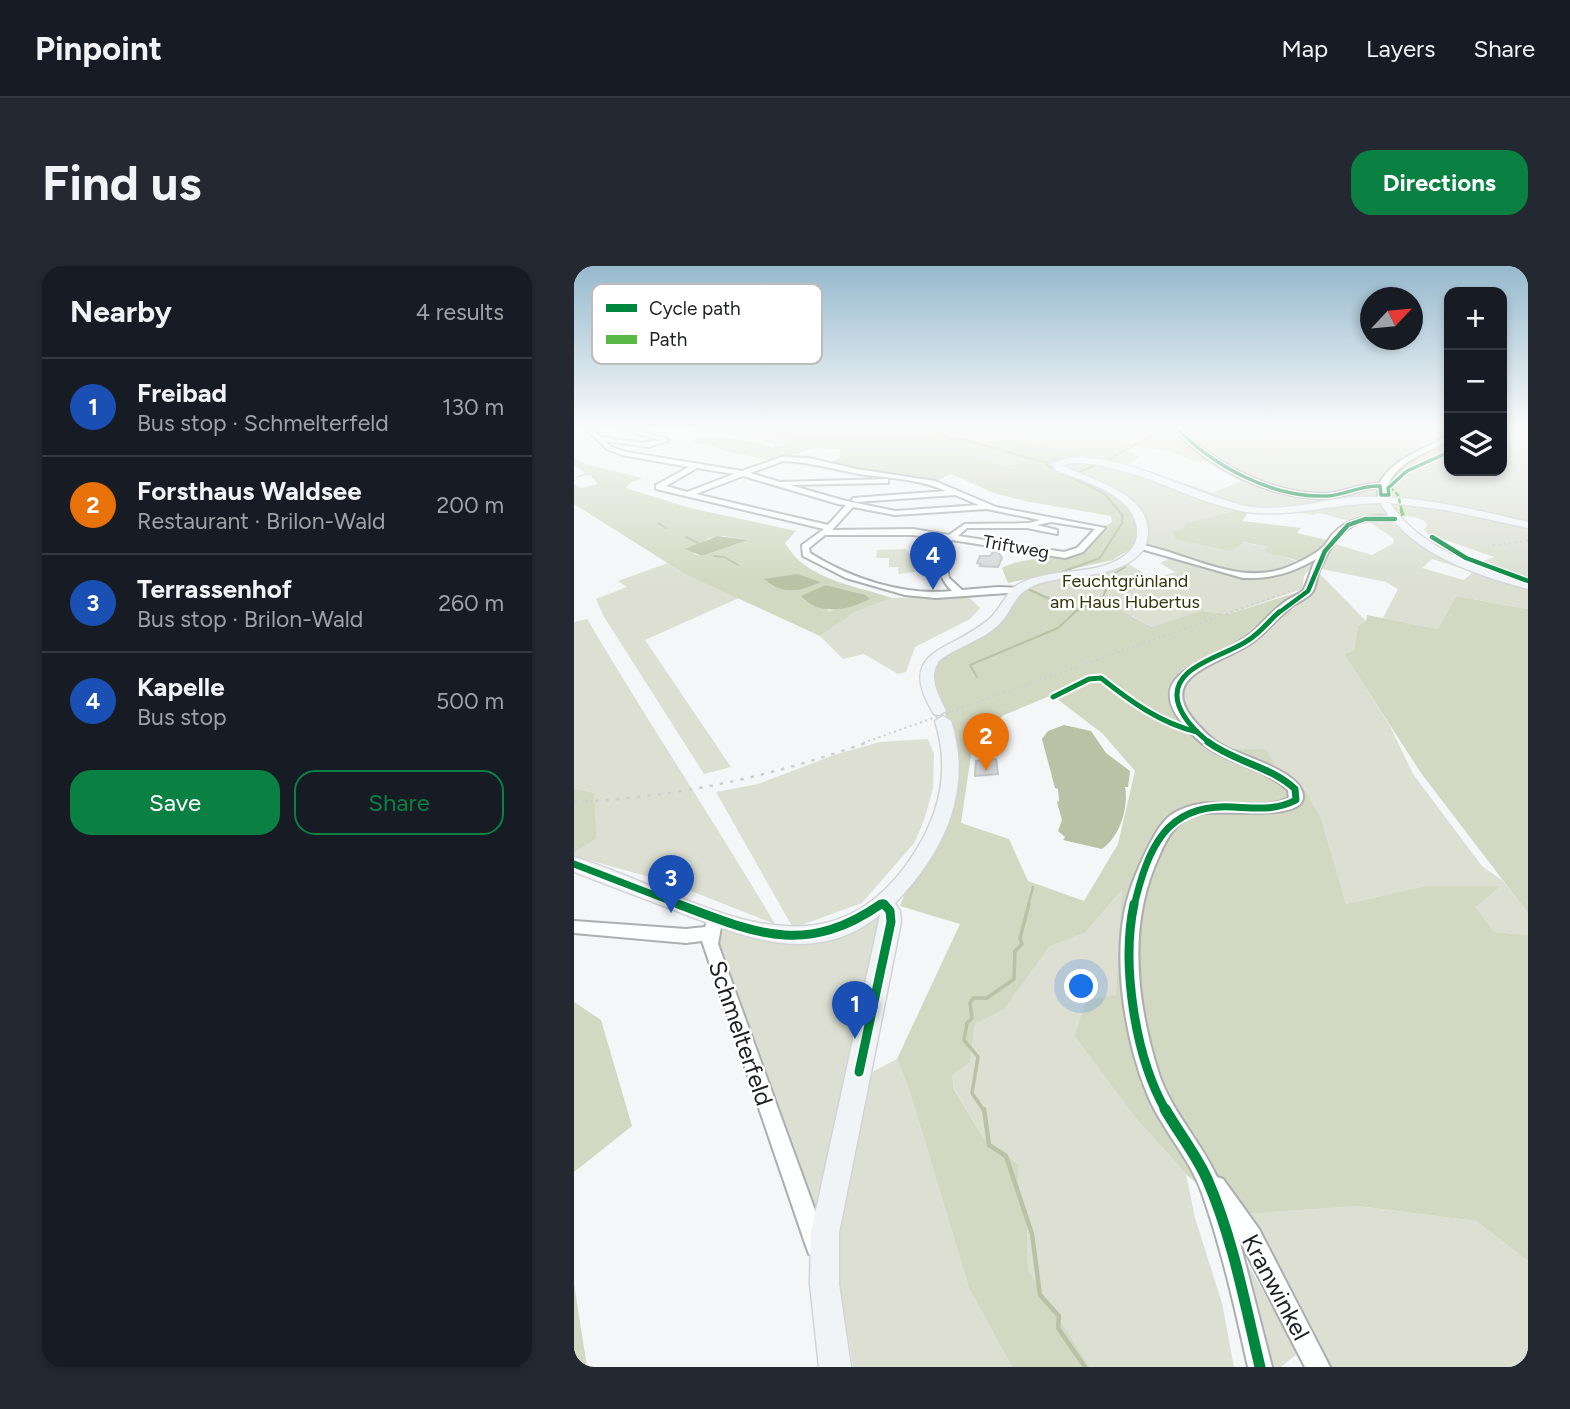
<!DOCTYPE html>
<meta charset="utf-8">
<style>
:root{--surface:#171b24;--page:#242831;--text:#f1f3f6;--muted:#9ea1a6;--line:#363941;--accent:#0b8043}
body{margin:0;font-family:Figtree,sans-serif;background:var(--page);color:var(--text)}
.controls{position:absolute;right:21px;top:21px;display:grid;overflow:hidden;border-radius:14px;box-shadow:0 4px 10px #0003}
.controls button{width:63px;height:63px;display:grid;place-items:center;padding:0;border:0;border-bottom:2px solid var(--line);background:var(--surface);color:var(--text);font:35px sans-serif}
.compass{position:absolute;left:786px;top:21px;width:63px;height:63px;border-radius:50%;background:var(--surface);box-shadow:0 4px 10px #0003;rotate:64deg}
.you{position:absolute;left:508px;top:721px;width:24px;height:24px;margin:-18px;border:5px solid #fff;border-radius:50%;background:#1a73e8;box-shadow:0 0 0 10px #1a73e833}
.badge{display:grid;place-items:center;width:46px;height:46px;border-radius:50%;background:var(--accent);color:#fff;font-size:23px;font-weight:700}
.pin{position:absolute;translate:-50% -58px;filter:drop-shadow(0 2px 4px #0008)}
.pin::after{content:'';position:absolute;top:37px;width:24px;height:21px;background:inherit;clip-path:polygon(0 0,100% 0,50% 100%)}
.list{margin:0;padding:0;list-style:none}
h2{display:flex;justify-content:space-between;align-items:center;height:91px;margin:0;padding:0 28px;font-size:30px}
h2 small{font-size:23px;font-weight:400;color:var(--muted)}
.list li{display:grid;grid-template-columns:46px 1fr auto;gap:21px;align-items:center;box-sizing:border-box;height:98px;padding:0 28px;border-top:2px solid var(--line)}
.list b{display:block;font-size:26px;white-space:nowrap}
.list p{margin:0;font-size:23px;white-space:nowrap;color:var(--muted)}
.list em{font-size:23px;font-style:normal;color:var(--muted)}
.actions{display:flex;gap:14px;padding:21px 28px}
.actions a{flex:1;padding:16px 0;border:2px solid var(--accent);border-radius:21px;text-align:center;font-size:24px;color:var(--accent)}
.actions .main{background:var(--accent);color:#fff}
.icon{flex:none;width:38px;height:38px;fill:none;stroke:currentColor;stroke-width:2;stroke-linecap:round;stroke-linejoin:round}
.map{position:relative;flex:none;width:954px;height:1101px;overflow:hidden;border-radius:21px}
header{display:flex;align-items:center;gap:42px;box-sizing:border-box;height:98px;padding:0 35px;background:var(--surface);border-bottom:2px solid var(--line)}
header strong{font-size:33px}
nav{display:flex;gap:38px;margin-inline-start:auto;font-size:24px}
.intro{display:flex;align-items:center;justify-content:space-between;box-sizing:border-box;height:168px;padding:0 42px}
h1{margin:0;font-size:49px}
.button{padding:18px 32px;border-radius:21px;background:var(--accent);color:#fff;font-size:24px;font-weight:700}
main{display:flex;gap:42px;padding:0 42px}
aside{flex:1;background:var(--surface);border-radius:21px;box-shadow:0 4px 10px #0003}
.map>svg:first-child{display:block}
.green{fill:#dcdfd2}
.forest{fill:#d3d8c2;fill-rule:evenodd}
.water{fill:#bbc1a5}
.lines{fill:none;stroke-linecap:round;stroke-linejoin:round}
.stream-far3{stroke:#bbc1a5;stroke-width:2}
.stream-far2{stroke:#bbc1a5;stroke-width:2.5}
.stream-far1{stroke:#bbc1a5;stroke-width:3.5}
.stream{stroke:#bbc1a5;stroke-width:4.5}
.building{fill:#d8d9da;stroke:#c5c7c7;stroke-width:2}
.minor-casing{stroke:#adaeb0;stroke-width:4}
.major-casing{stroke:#d2d3d4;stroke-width:3}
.minor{fill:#fdfefe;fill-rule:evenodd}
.major{fill:#f1f4f7;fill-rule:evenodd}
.rail-far1{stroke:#cfcfcf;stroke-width:2;stroke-dasharray:2 3.5;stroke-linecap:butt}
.rail{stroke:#cfcfcf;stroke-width:2.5;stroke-dasharray:3.5 7;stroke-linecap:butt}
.quiet-far1{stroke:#58b947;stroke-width:2.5;stroke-dasharray:5 2.5;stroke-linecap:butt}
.quiet{stroke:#58b947;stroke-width:3.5;stroke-dasharray:7 3.5;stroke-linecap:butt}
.cycleway-far5-casing{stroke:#fff;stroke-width:6}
.cycleway-far4-casing{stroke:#fff;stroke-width:7}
.cycleway-far3-casing{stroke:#fff;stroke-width:9}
.cycleway-far2-casing{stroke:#fff;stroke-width:11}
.cycleway-far1-casing{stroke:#fff;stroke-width:13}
.cycleway-casing{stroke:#fff;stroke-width:16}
.cycleway-far5{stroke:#00873e;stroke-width:3.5}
.cycleway-far4{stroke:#00873e;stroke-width:4.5}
.cycleway-far3{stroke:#00873e;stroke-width:5}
.cycleway-far2{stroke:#00873e;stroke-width:7}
.cycleway-far1{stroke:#00873e;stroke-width:9}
.cycleway{stroke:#00873e;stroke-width:11}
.labels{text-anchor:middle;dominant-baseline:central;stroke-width:5;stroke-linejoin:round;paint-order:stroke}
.far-street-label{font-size:18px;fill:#1e1f20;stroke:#fff}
.far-park-label{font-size:18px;fill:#303605;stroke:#fff}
.near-street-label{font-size:24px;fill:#1e1f20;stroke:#fff}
.key{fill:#fff;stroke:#bcbcbc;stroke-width:2}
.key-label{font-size:19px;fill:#1e1f20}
</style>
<header>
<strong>Pinpoint</strong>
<nav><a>Map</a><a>Layers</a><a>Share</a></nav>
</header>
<div class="intro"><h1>Find us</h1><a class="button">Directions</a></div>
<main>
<aside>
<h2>Nearby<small>4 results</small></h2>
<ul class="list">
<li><span class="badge" style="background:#1a4fb4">1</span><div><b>Freibad</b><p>Bus stop · Schmelterfeld</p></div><em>130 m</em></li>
<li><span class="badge" style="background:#e8710a">2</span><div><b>Forsthaus Waldsee</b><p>Restaurant · Brilon-Wald</p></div><em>200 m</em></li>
<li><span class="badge" style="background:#1a4fb4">3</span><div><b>Terrassenhof</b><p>Bus stop · Brilon-Wald</p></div><em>260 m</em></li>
<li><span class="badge" style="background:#1a4fb4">4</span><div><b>Kapelle</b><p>Bus stop</p></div><em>500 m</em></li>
</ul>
<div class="actions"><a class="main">Save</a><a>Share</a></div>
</aside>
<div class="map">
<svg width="954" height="1101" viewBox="0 0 954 1101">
<rect width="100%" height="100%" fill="#f4f6f7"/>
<g class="green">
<path d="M125 162H147L218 174 206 179 160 170 115 166Z"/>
<path d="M360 162H600L636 194 622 196 595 185 555 180 551 182 566 191 555 198 639 227 673 212 727 230 769 228C759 222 743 229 732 228 689 224 632 193 603 162H848L867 166 875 162V205H928V162H954V256L893 242 829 233 954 260V315L899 294 909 295 920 291 854 268 850 264 853 259 851 255C827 244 799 255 774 254 767 254 753 248 743 247L740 249 707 243 712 239 664 244 667 276 693 281 692 285 722 295 703 305 744 293 730 310 728 323 655 348 628 345 584 364 558 350 472 368 474 330 454 321 553 297 579 313 601 306 586 297 601 290 574 284 568 285C570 234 556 226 510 209 502 206 492 204 485 198L501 195 502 192 542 196 459 178 447 191 459 194C422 208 389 185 359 166Z"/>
<path d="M816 256 841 274 890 300 886 302 858 293 848 302 890 314 899 306 954 324V343L882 330 864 363 809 352 824 323 812 316 748 303 747 298 758 277 798 289 820 277 819 272 797 257Z"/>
<path d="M331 283 336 288 341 306 325 308 324 301H315V292H302L303 284Z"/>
<path d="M94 297 111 308 167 331 71 374 157 501 130 508 29 349 22 333 53 321 44 315Z"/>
<path d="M745 307 792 355 784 360 780 386 770 388 816 460 839 508 908 600 929 615 954 647V669L920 666 902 641 926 621 851 620 772 638 747 552 731 524 704 503 692 483 645 482 624 465 605 434 607 416 698 355C713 350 729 335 741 324L740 316Z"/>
<path d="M394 330 406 342 396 353 341 381 332 406 324 408 290 388 269 393 246 370 281 346 318 332Z"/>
<path d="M13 353C74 456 140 555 201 658L94 616 0 590V587L23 572 20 527 0 522V356Z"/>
<path d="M354 473 360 488 359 522 351 551 341 576 288 637 219 662 142 526 184 518 263 488 306 476Z"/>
<path d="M549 623 542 730 562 852 612 908 621 952 648 1037 660 1101H516L454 1004 453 952 444 932V898L410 873 380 822 378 810 396 796 401 758 430 742 476 680 511 667Z"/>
<path d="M304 652 309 656 243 952 158 739 142 670 149 662C193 677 222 685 268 667 280 663 291 655 304 652Z"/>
<path d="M323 793 336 826 395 1022 438 1101H279L259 976 294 808Z"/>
<path d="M784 940 902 955 954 995V1101H756L659 949Z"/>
<path d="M672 995 724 1087 707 1101H694Z"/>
</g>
<g class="forest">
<path d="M147 162H360L359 166 413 181 430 172 542 196 540 199 492 191 476 197C481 204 491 206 499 210 533 223 557 230 566 268L562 279 539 294 434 317 428 302C450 290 476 295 499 286 514 280 523 263 538 256L537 250 451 235 420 227 377 208 357 218 278 207 249 198 266 192V183L241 182 198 195 156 186 136 179 118 177 126 170C150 171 176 172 199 182L217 174ZM392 177 457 194C437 204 415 196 395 188Z"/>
<path d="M0 192 12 198 68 212 56 217 52 222 116 242 222 265 211 277C232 314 280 319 318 332L281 346 246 370 111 308 0 238V218L7 222 24 218 16 209 0 212 11 207 0 199ZM149 270 174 274 128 290 120 288C127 275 134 270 149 270ZM252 319 292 329 295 333 256 345 230 334Z"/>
<path d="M664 244 696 247H674L668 255 727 262 723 267 753 274 746 284 726 295 696 287 691 285 693 281 670 276 656 285 601 273 599 265 608 264 612 257Z"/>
<path d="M454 321 500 342 526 334 578 361 628 345 655 348 724 326 732 333 720 340 714 350 681 360 663 377 618 398 601 417 598 434 638 482 692 483 704 503 731 524 747 552 772 638 851 620H927L902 641 920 666 954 669V995L902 955 784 940 659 949 612 908 562 852 501 770 512 734 542 729 548 624 511 667 476 680 430 743 401 758 396 796 378 810 380 823 410 873 444 898V932L453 952 454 1004 516 1101H438L395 1022 336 826 323 793 386 658 326 640 334 619 363 580 384 523 377 462 357 412 368 390 420 356ZM478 429 529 468 561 505 544 578 510 635 454 615 435 573 387 557 399 476 424 471V457L428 450Z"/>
<path d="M882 330 954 343V647L847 507 770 388 780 385 784 360 792 355 793 349 864 363Z"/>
<path d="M0 522 20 527 23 572 0 587Z"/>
<path d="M0 736 27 754 58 860 0 906Z"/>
<path d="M0 1018 13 1101H0Z"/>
</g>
<g class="water">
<path d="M143 270 174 274 128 290 111 283Z"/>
<path d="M223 308 247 316C225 325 210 330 190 313Z"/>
<path d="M252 319 292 329 296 333C273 344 246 351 227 330Z"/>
<path d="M490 459 517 465 532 487 556 505 554 521H551C555 542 545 572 528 583L489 574 491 571 484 565 488 554 483 536 485 535 484 523 481 522 468 473 474 465Z"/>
</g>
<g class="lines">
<g class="stream-far3">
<path d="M362 162 374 173 392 174 473 197"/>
<path d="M534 194 580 168"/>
<path d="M472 199 531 228 549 250 548 257 526 292 485 307"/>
<path d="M505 206 523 199"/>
<path d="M84 257 92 262"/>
<path d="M112 271 124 277"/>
<path d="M140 290 150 291 164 299"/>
<path d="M454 323 502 345"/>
<path d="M403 411 396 399 484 362 502 345 529 331 538 309 551 301"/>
</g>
<path class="stream-far2" d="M454 640 459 621"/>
<path class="stream-far1" d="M410 845 398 827 404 791 390 774 393 757 398 752 396 737 399 732H413L440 713 441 685 448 678 446 672 455 638"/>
<path class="stream" d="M410 843 415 879 432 890 458 968 466 1029 485 1050 484 1062 511 1101"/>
</g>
<g class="building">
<path d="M419 286H424L428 292 424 301 406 300 407 298 403 297 406 290H416Z"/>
<path d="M422 493 424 508 401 510 402 495Z"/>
</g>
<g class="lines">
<defs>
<g id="minor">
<path d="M11 162H17L27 171 67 177 86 174 46 162H56L95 174 75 181 31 175 37 181 52 186 168 205 208 191 234 192 282 203 361 215 422 241 531 262 509 286 491 292 378 274 369 282 375 312 388 324 424 321 447 322V326L362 332 331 329 272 312 229 290 228 279 250 263 82 223V219L115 201 48 189 33 183ZM209 195C235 196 259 203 285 208 314 212 346 213 372 225L279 232 278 234 282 236 381 229 405 239 321 245 268 234 216 219 311 217H314V213L206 216 176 207ZM123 202 160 208 113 226 92 220ZM169 210 264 238 272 239 254 259 122 228ZM279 241 321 249 413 243 466 254 455 257 391 258 375 269 339 263 258 264ZM477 256 521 263 503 282 490 286 384 270 393 262H453L483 268V264L463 259ZM251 269H339L369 273 365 276 359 272 355 275C370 292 358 305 378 325 330 330 277 313 236 287L235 282Z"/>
<path d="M599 162H605C643 199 697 228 751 228 770 227 786 217 805 218 819 192 849 184 873 170L875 169V174C848 190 821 194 810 228H804V222H799C783 224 768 232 752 232 696 233 635 203 599 162Z"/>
<path d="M806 250 821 251 825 253 821 255C809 255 795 253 784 257 765 264 752 288 745 305 742 311 742 320 739 325 735 332 723 336 717 341 702 352 691 369 674 379 639 401 576 412 628 463 635 471 643 477 653 482 671 491 731 507 729 532 726 557 638 541 619 549 601 557 593 572 586 588 553 657 562 734 584 805 596 844 626 874 643 911L649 913 685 963 756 1101H731L665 973 698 1101H674C661 1042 648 984 628 927 615 890 586 862 572 825 552 775 540 702 550 648 554 626 563 604 573 584 579 572 586 557 597 549 636 523 678 550 715 532L714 524C688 500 648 497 622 472 554 407 635 399 672 371 687 360 698 345 712 335 718 331 727 328 730 323 735 314 737 302 742 293 718 307 697 313 669 312L560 281 564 278C610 286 658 317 705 304 716 301 741 289 748 282 752 279 755 273 758 269 772 254 786 251 806 250Z"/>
<path d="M0 655 112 663 131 661 133 656 139 655 145 656 147 661 144 678 254 980 251 988 243 991 235 988 232 980 128 675 112 677 0 667Z"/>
</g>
<g id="major">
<path d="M493 192C546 186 616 226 668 239 707 248 746 233 785 231 842 229 899 243 954 256V262L871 244 816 237C846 283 904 301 954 315V323C898 308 838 288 806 237 765 237 724 250 683 247 640 244 597 219 556 207 534 201 509 193 487 199 517 215 582 227 573 274 570 289 552 300 538 304 511 313 480 309 455 322 441 329 437 345 428 355 412 374 383 380 365 395 353 412 365 429 372 445L365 449 360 448C320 383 377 386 414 354 427 344 431 326 445 318 471 304 502 308 529 300 543 296 561 286 563 270 566 229 511 216 482 204L478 198Z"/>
<path d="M369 450 377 455C400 524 369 588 321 637L326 645 327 656 265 967V1018L277 1101H245L236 1018 237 967 306 649C240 702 169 671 100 644 66 631 33 619 0 606V591C119 627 250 730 341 586 367 545 376 502 361 455Z"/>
</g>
</defs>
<use href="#minor" class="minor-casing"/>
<use href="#major" class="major-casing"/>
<use href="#minor" class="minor"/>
<use href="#major" class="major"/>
<g class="rail-far1">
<path d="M919 279 954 275"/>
<path d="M289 477 719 324"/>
</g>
<path class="rail" d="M0 536C102 532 199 510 294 476"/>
<path class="quiet-far1" d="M816 221 824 229 828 245"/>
<path class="quiet" d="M827 243 830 253"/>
<defs>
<path id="cycleway-far5" d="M602 162C640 200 697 232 753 230 771 229 787 219 806 220L807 229H815L814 222 833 205 875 186"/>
<g id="cycleway-far4">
<path d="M858 271 892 292 954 315"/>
<path d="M703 348 734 325 751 285 774 259 791 253H821"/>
</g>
<g id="cycleway-far3">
<path d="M479 431 515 413 527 412C556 435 586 457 623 466"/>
<path d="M636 477C623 467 611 455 605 440 591 401 650 391 673 375 685 368 694 356 705 346"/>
</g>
<g id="cycleway-far2">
<path d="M0 598 109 640"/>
<path d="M304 640 309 637 312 640"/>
<path d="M560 640C574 582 592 537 659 541 681 542 701 545 722 534L721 523C696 500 661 496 634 476"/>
</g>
<g id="cycleway-far1">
<path d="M104 638C183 668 232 690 307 638"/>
<path d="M560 638C547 699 561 791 592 845"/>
<path d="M285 806 317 656 316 645 310 638"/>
</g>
<path id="cycleway" d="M591 843C604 866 622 888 633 913 659 972 671 1038 686 1101"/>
</defs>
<use href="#cycleway-far5" class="cycleway-far5-casing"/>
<use href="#cycleway-far4" class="cycleway-far4-casing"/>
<use href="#cycleway-far3" class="cycleway-far3-casing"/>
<use href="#cycleway-far2" class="cycleway-far2-casing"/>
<use href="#cycleway-far1" class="cycleway-far1-casing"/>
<use href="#cycleway" class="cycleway-casing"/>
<use href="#cycleway-far5" class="cycleway-far5"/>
<use href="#cycleway-far4" class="cycleway-far4"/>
<use href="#cycleway-far3" class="cycleway-far3"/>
<use href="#cycleway-far2" class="cycleway-far2"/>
<use href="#cycleway-far1" class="cycleway-far1"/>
<use href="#cycleway" class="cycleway"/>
</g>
<linearGradient id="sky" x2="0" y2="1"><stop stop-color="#96b9cd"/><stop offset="0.51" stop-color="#fafbfb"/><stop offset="1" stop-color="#fafbfb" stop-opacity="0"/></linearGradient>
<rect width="954" height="316" fill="url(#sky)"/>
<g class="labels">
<g class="far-street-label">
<text transform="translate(442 281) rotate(10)">Triftweg</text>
</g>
<g class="far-park-label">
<text x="551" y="315">Feuchtgrünland<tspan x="551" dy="21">am Haus Hubertus</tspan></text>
</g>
<g class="near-street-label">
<text transform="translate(167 767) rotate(71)">Schmelterfeld</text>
<text transform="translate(702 1021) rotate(62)">Kranwinkel</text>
</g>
</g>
<rect x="18" y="18" width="230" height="80" rx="10" class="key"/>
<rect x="32" y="38" width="31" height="8" fill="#00873e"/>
<rect x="32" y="69" width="31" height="9" fill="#58b947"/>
<g class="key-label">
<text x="75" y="49">Cycle path</text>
<text x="75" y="80">Path</text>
</g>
</svg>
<div class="controls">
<button>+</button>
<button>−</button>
<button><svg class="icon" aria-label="layers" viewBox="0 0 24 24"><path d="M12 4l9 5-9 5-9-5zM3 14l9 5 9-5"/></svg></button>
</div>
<svg class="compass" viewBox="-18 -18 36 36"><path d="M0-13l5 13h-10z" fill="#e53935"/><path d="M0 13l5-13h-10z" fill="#9ea1a6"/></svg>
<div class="you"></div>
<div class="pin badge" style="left:281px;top:773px;background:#1a4fb4">1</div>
<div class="pin badge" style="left:412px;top:505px;background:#e8710a">2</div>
<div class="pin badge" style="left:97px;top:647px;background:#1a4fb4">3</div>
<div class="pin badge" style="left:359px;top:324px;background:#1a4fb4">4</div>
</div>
</main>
